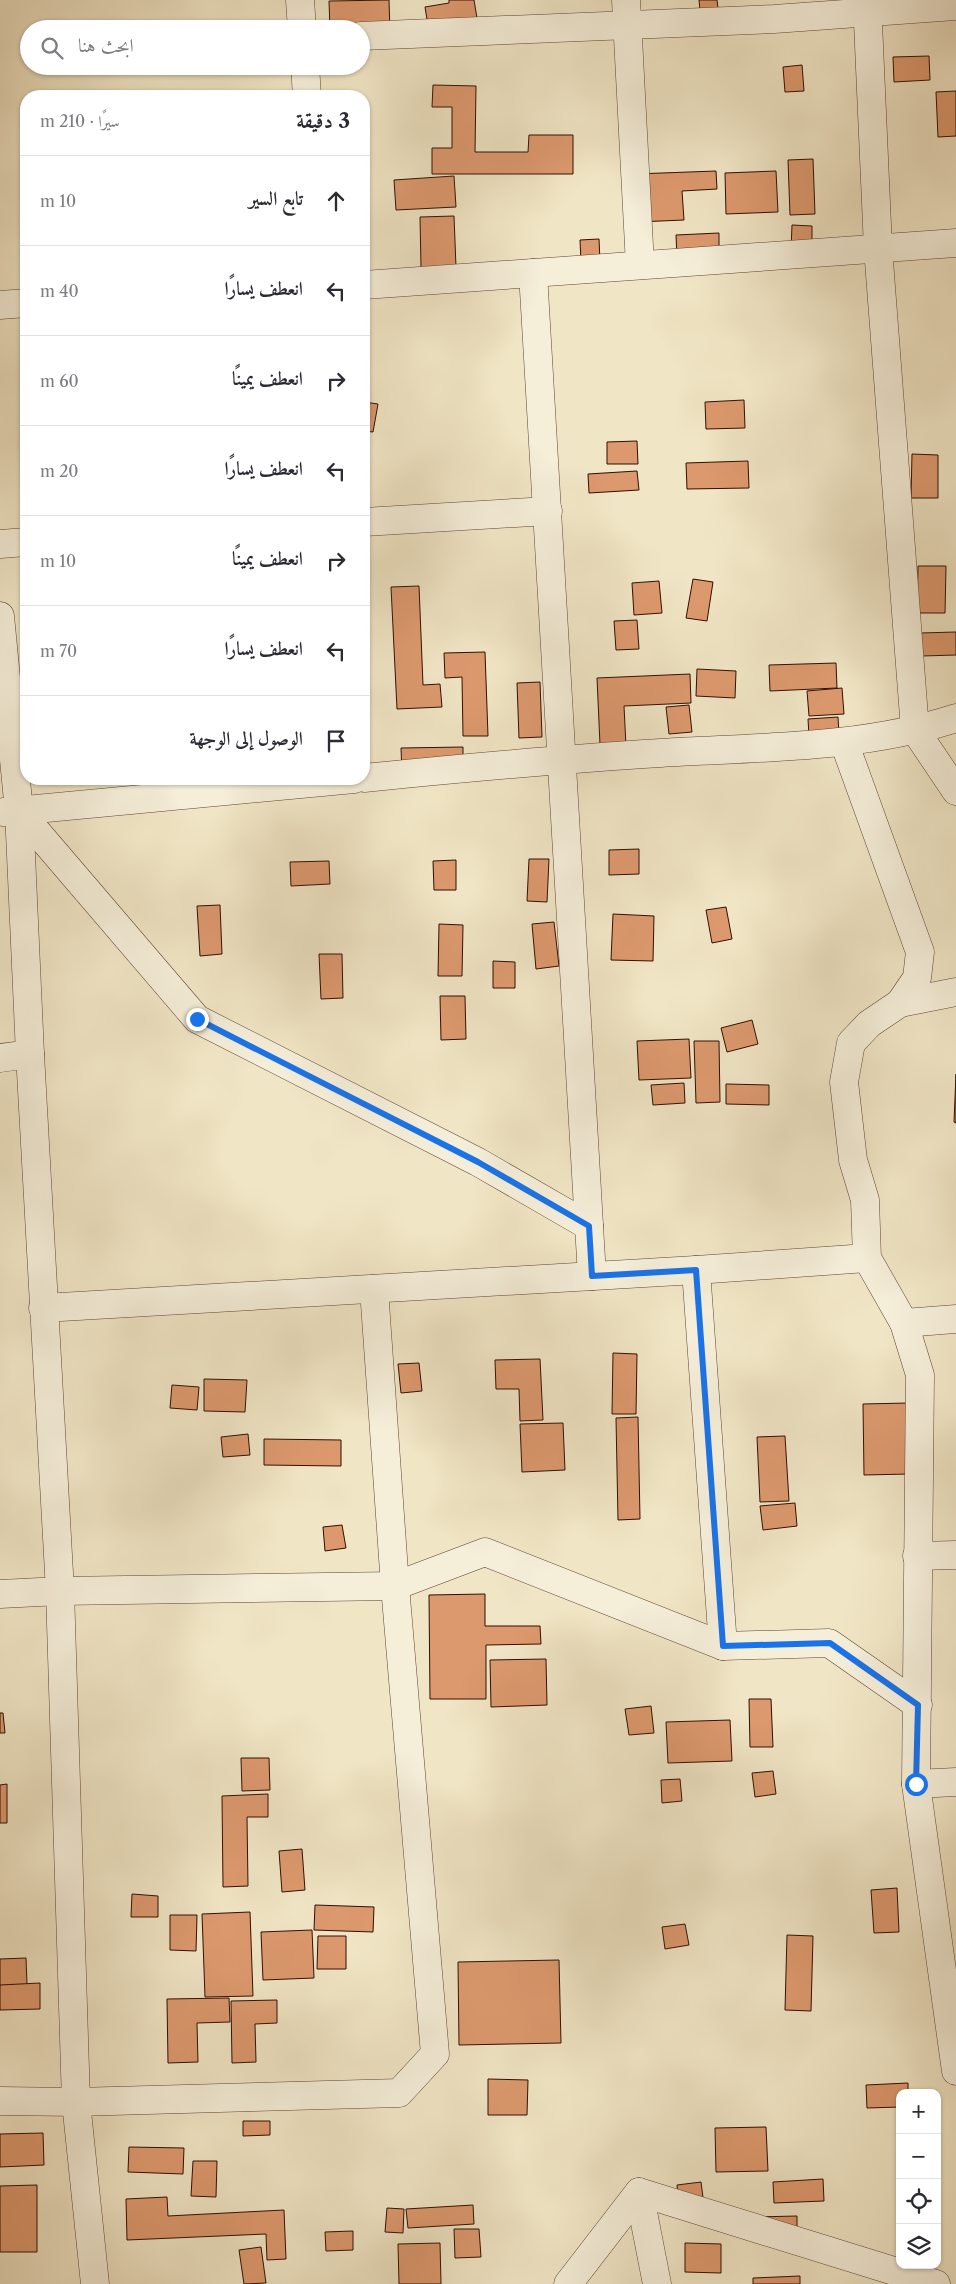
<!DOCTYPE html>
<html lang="ar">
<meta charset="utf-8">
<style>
:root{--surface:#fff;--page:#f2f2f3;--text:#2b2b33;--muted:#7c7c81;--line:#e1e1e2}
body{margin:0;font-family:"Libre Caslon Text",Amiri,serif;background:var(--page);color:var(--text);direction:rtl}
.controls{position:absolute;right:15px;bottom:15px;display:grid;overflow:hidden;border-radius:10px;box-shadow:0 1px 4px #0004}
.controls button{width:45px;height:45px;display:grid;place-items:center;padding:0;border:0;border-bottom:1px solid var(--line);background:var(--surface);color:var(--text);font:25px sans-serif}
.stop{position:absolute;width:15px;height:15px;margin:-11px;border:4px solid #1a73e8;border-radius:50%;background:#fff}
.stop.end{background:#1a73e8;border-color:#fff;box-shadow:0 1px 5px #0008}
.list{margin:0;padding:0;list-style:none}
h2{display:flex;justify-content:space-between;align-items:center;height:65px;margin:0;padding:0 20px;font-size:21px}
h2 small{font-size:16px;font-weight:400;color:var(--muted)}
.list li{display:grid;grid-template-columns:32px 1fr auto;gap:15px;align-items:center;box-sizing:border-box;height:90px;padding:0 20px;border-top:1px solid var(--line)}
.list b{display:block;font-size:19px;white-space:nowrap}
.list em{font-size:16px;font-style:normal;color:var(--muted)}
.icon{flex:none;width:28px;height:28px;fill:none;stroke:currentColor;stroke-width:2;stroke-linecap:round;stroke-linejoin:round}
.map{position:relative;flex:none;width:956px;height:2284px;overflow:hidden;direction:ltr}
.search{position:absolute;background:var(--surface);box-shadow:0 1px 4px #0004;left:20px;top:20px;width:350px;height:55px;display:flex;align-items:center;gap:12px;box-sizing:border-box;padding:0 18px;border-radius:28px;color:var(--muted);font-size:19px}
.panel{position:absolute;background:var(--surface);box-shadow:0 1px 4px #0004;left:20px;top:90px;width:350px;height:695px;border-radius:20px;direction:rtl}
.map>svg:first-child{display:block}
.building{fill:#dd996e;stroke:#2f0e03}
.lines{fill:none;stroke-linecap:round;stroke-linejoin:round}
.minor-casing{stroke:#5f4434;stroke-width:29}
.minor{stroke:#f5eed9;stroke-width:28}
.route{stroke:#1a73e8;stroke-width:6}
</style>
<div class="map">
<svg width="956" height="2284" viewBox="0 0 956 2284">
<rect width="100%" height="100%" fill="#f0e5c5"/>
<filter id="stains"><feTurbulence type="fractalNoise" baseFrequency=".004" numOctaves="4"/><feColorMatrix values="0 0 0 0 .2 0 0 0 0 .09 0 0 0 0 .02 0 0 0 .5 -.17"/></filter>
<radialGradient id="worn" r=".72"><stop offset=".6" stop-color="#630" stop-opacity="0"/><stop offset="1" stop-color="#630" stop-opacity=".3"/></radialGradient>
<g class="building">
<path d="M389 0 390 33 361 29H330L329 1Z"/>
<path d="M449 0H474L478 24 429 32 425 7 449 3Z"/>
<path d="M699 0H717L718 8 700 10Z"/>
<path d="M929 56 930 80 894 82 893 57Z"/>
<path d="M802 65 804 91 785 92 783 67Z"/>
<path d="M433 85 476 86 475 152H528L529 135H573V174H432V148H452V107H432Z"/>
<path d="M956 91V136L938 137 936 92Z"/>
<path d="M813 159 815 214 790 215 788 160Z"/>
<path d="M716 171 717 189 682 191 684 220 637 222 635 174Z"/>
<path d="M776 171 778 212 726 214 725 173Z"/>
<path d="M454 176 456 207 396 210 394 180Z"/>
<path d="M454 216 456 267 421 268 420 217Z"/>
<path d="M792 225 812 226V251L791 250Z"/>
<path d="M719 233V256L677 258 676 235Z"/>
<path d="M599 239 600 261 581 262 580 240Z"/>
<path d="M744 400 745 428 706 429 705 402Z"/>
<path d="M364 402 378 404 373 432 364 431Z"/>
<path d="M637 441 638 464H607V442Z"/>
<path d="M912 454 938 455V498H911Z"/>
<path d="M748 461 749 488 687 489 686 463Z"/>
<path d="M637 471 639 490 589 493 588 474Z"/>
<path d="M918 566H946L945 613H917Z"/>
<path d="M693 579 713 582 707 621 686 618Z"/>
<path d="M659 581 662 613 634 615 632 583Z"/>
<path d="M419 586 423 685 440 684 442 707 397 709 391 587Z"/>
<path d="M637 620 639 649 616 650 614 621Z"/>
<path d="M956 632V655L922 656 920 633Z"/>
<path d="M485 652 488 736H463L462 677 445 678 444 653Z"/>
<path d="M836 663 837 688 770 691 769 665Z"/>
<path d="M697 669 736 671 735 698 696 696Z"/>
<path d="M690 674 691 703 624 706 627 766 601 767 597 678Z"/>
<path d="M540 682 542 737 519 738 517 683Z"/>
<path d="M842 688 844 714 809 716 807 691Z"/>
<path d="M689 705 692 732 669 734 666 707Z"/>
<path d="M838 717 840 751 810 753 808 719Z"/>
<path d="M463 747V772L402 773 401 748Z"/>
<path d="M160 779H183V786L161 787Z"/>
<path d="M639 849V874L609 875V850Z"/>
<path d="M529 859H549L547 902 527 901Z"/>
<path d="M456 860V890H434L433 861Z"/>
<path d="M329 861 330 884 291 886 290 862Z"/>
<path d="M220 905 222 954 200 956 197 906Z"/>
<path d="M726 907 732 939 712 943 706 910Z"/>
<path d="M613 914 654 916 653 961 611 960Z"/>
<path d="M554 922 559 966 536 969 532 924Z"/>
<path d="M439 924 463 925 462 976H438Z"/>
<path d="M319 954H342L343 998 321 999Z"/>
<path d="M493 961 515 962V988H493Z"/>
<path d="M440 996H465L466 1039 441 1040Z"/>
<path d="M752 1020 758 1044 727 1052 721 1028Z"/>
<path d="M689 1039 691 1078 639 1080 637 1041Z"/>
<path d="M694 1041H719L720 1102 696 1103Z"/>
<path d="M956 1074V1123L954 1122Z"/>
<path d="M684 1083 685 1103 653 1105 651 1085Z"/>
<path d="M726 1084 769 1085V1105L726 1104Z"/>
<path d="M613 1353 637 1354 636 1414H612Z"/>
<path d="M540 1359 543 1420 520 1421 519 1389H496L495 1360Z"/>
<path d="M419 1363 422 1391 401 1393 398 1364Z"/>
<path d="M204 1379 247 1380 245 1412 204 1411Z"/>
<path d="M172 1385 199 1387 197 1410 170 1408Z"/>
<path d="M908 1403 909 1474 864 1475 863 1404Z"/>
<path d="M638 1417 640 1519 618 1520 616 1418Z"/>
<path d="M563 1423 565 1470 522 1472 520 1424Z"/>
<path d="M248 1434 250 1455 223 1457 221 1437Z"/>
<path d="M785 1436 789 1501 760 1502 757 1437Z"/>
<path d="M264 1439 341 1440V1466L264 1465Z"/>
<path d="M795 1503 797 1526 763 1530 760 1506Z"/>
<path d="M342 1525 346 1548 325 1551 323 1527Z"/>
<path d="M485 1594V1626H540L541 1644 486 1645V1699H430L429 1595Z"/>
<path d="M546 1659 547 1705 491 1707 490 1660Z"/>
<path d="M749 1699H771L773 1747H750Z"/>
<path d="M651 1706 654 1733 629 1735 625 1709Z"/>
<path d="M0 1713H3L5 1733H0Z"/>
<path d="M730 1720 732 1761 668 1763 666 1722Z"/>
<path d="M241 1758H269L270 1790 242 1791Z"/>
<path d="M773 1771 776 1794 755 1797 752 1773Z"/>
<path d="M680 1779 682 1801 662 1803 661 1780Z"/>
<path d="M7 1784V1823H0V1785Z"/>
<path d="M268 1794V1817H247L248 1886 223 1887 222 1796Z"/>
<path d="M302 1849 305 1890 282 1892 279 1851Z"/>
<path d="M897 1888 899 1932 874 1933 871 1890Z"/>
<path d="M132 1894 158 1896V1917H131Z"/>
<path d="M315 1905 374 1907 373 1932 314 1930Z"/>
<path d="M250 1912 253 1996 205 1997 202 1914Z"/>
<path d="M170 1915H197L196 1951 170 1950Z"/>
<path d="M685 1924 689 1945 665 1949 662 1927Z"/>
<path d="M312 1930 314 1978 263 1980 261 1932Z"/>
<path d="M787 1935 813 1936 811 2011 785 2010Z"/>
<path d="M318 1936H346V1969H317Z"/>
<path d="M26 1958 27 1985 0 1986V1959Z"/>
<path d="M559 1960 561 2043 459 2045 458 1962Z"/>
<path d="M40 1983V2009L0 2010V1985Z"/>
<path d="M229 1998 230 2022 197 2023 198 2062 168 2063 167 1999Z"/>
<path d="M277 2000V2023L255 2024 256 2062 232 2063 231 2001Z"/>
<path d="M488 2079 528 2080 527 2115H488Z"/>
<path d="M908 2083V2093H900V2107L867 2108 866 2085Z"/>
<path d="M243 2121H270V2135L243 2136Z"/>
<path d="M766 2127 768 2171 716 2172 715 2128Z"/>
<path d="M43 2133 44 2165 0 2167V2134Z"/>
<path d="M129 2147 184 2148 183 2174 128 2172Z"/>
<path d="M193 2161H217L216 2197 191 2196Z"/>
<path d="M823 2179 824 2201 774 2203 773 2182Z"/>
<path d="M701 2182 704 2205 679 2208 677 2185Z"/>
<path d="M37 2185V2252H0V2186Z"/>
<path d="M167 2197 168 2216 284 2210 286 2259 267 2260 266 2234 127 2240 126 2199Z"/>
<path d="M473 2205 474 2224 408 2228 406 2209Z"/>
<path d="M387 2208 404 2209 403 2233 385 2232Z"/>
<path d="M797 2216V2235L755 2217Z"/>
<path d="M454 2229H479L481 2257 455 2258Z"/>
<path d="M353 2231V2250L326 2251 325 2232Z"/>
<path d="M440 2243 441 2284H399L398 2244Z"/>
<path d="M685 2243 721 2244V2273L685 2272Z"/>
<path d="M261 2247 266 2283 244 2284 239 2250Z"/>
<path d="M800 2276V2284H753V2278Z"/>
</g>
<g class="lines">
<defs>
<g id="minor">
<path d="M300 0 302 29"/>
<path d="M626 0 640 265"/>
<path d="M867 0 878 248 915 730 956 791"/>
<path d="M361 36 774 19 956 6"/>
<path d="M305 66 307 96"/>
<path d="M533 273 592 1276"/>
<path d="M364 285 956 243"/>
<path d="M0 305 26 303"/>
<path d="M364 522 548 511"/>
<path d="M0 544 26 542"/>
<path d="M0 616 19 811 30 1054 60 1591 76 2102 95 2284"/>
<path d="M844 742 920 952 917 978 900 1003 869 1024 851 1043 844 1082 853 1160 865 1200 867 1258 904 1323 920 1375 916 1784 956 2071"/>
<path d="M364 778C463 768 562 759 661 753 759 747 861 749 956 718"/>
<path d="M19 811 197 1019 478 1162 589 1226"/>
<path d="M4 812 354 779"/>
<path d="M900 1003 956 992"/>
<path d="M0 1058 30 1054"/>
<path d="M696 1270 723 1646"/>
<path d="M43 1308 696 1270 867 1258"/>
<path d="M904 1323 956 1319"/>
<path d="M917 1556 956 1555"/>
<path d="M0 1594 60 1591 395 1586 485 1552 723 1646 829 1643 918 1705"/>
<path d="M916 1784 956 1782"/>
<path d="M0 2101 76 2102 399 2093 435 2054 395 1586 374 1289"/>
<path d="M639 2192 657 2284"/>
<path d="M568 2284 639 2192 936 2284"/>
</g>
</defs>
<use href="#minor" class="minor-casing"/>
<use href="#minor" class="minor"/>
</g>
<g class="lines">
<path class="route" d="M197 1019 478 1162 589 1226 592 1276 696 1270 723 1646 830 1643 918 1705 916 1784"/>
</g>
<rect width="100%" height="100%" filter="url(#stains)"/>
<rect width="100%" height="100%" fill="url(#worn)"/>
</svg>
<div class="controls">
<button>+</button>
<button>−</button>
<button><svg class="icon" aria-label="locate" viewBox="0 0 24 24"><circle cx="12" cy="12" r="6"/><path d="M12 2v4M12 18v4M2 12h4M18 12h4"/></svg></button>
<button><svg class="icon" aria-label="layers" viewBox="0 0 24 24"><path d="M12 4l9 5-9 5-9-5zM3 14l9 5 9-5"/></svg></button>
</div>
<div class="stop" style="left:916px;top:1784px"></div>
<div class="stop end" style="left:197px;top:1019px"></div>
<div class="search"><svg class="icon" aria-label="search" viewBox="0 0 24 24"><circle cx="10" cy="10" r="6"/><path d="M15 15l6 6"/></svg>ابحث هنا</div>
<section class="panel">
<h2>3 دقيقة<small>سيرًا · 210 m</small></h2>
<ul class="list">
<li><svg class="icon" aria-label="ahead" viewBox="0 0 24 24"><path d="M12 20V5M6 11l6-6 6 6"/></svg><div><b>تابع السير</b></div><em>10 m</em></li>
<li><svg class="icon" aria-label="left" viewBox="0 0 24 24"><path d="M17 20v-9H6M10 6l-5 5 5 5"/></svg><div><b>انعطف يسارًا</b></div><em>40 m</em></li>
<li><svg class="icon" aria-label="right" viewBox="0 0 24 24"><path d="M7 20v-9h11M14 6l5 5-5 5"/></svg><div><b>انعطف يمينًا</b></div><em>60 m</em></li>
<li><svg class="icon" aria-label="left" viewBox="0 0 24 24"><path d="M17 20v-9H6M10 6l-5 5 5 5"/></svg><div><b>انعطف يسارًا</b></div><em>20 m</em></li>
<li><svg class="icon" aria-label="right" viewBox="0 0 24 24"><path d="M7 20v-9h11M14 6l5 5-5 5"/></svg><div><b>انعطف يمينًا</b></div><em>10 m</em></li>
<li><svg class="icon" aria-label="left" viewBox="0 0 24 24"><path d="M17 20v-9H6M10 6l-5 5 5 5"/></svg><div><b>انعطف يسارًا</b></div><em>70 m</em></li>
<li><svg class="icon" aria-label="arrive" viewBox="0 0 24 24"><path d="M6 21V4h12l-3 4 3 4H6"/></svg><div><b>الوصول إلى الوجهة</b></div></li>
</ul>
</section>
</div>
